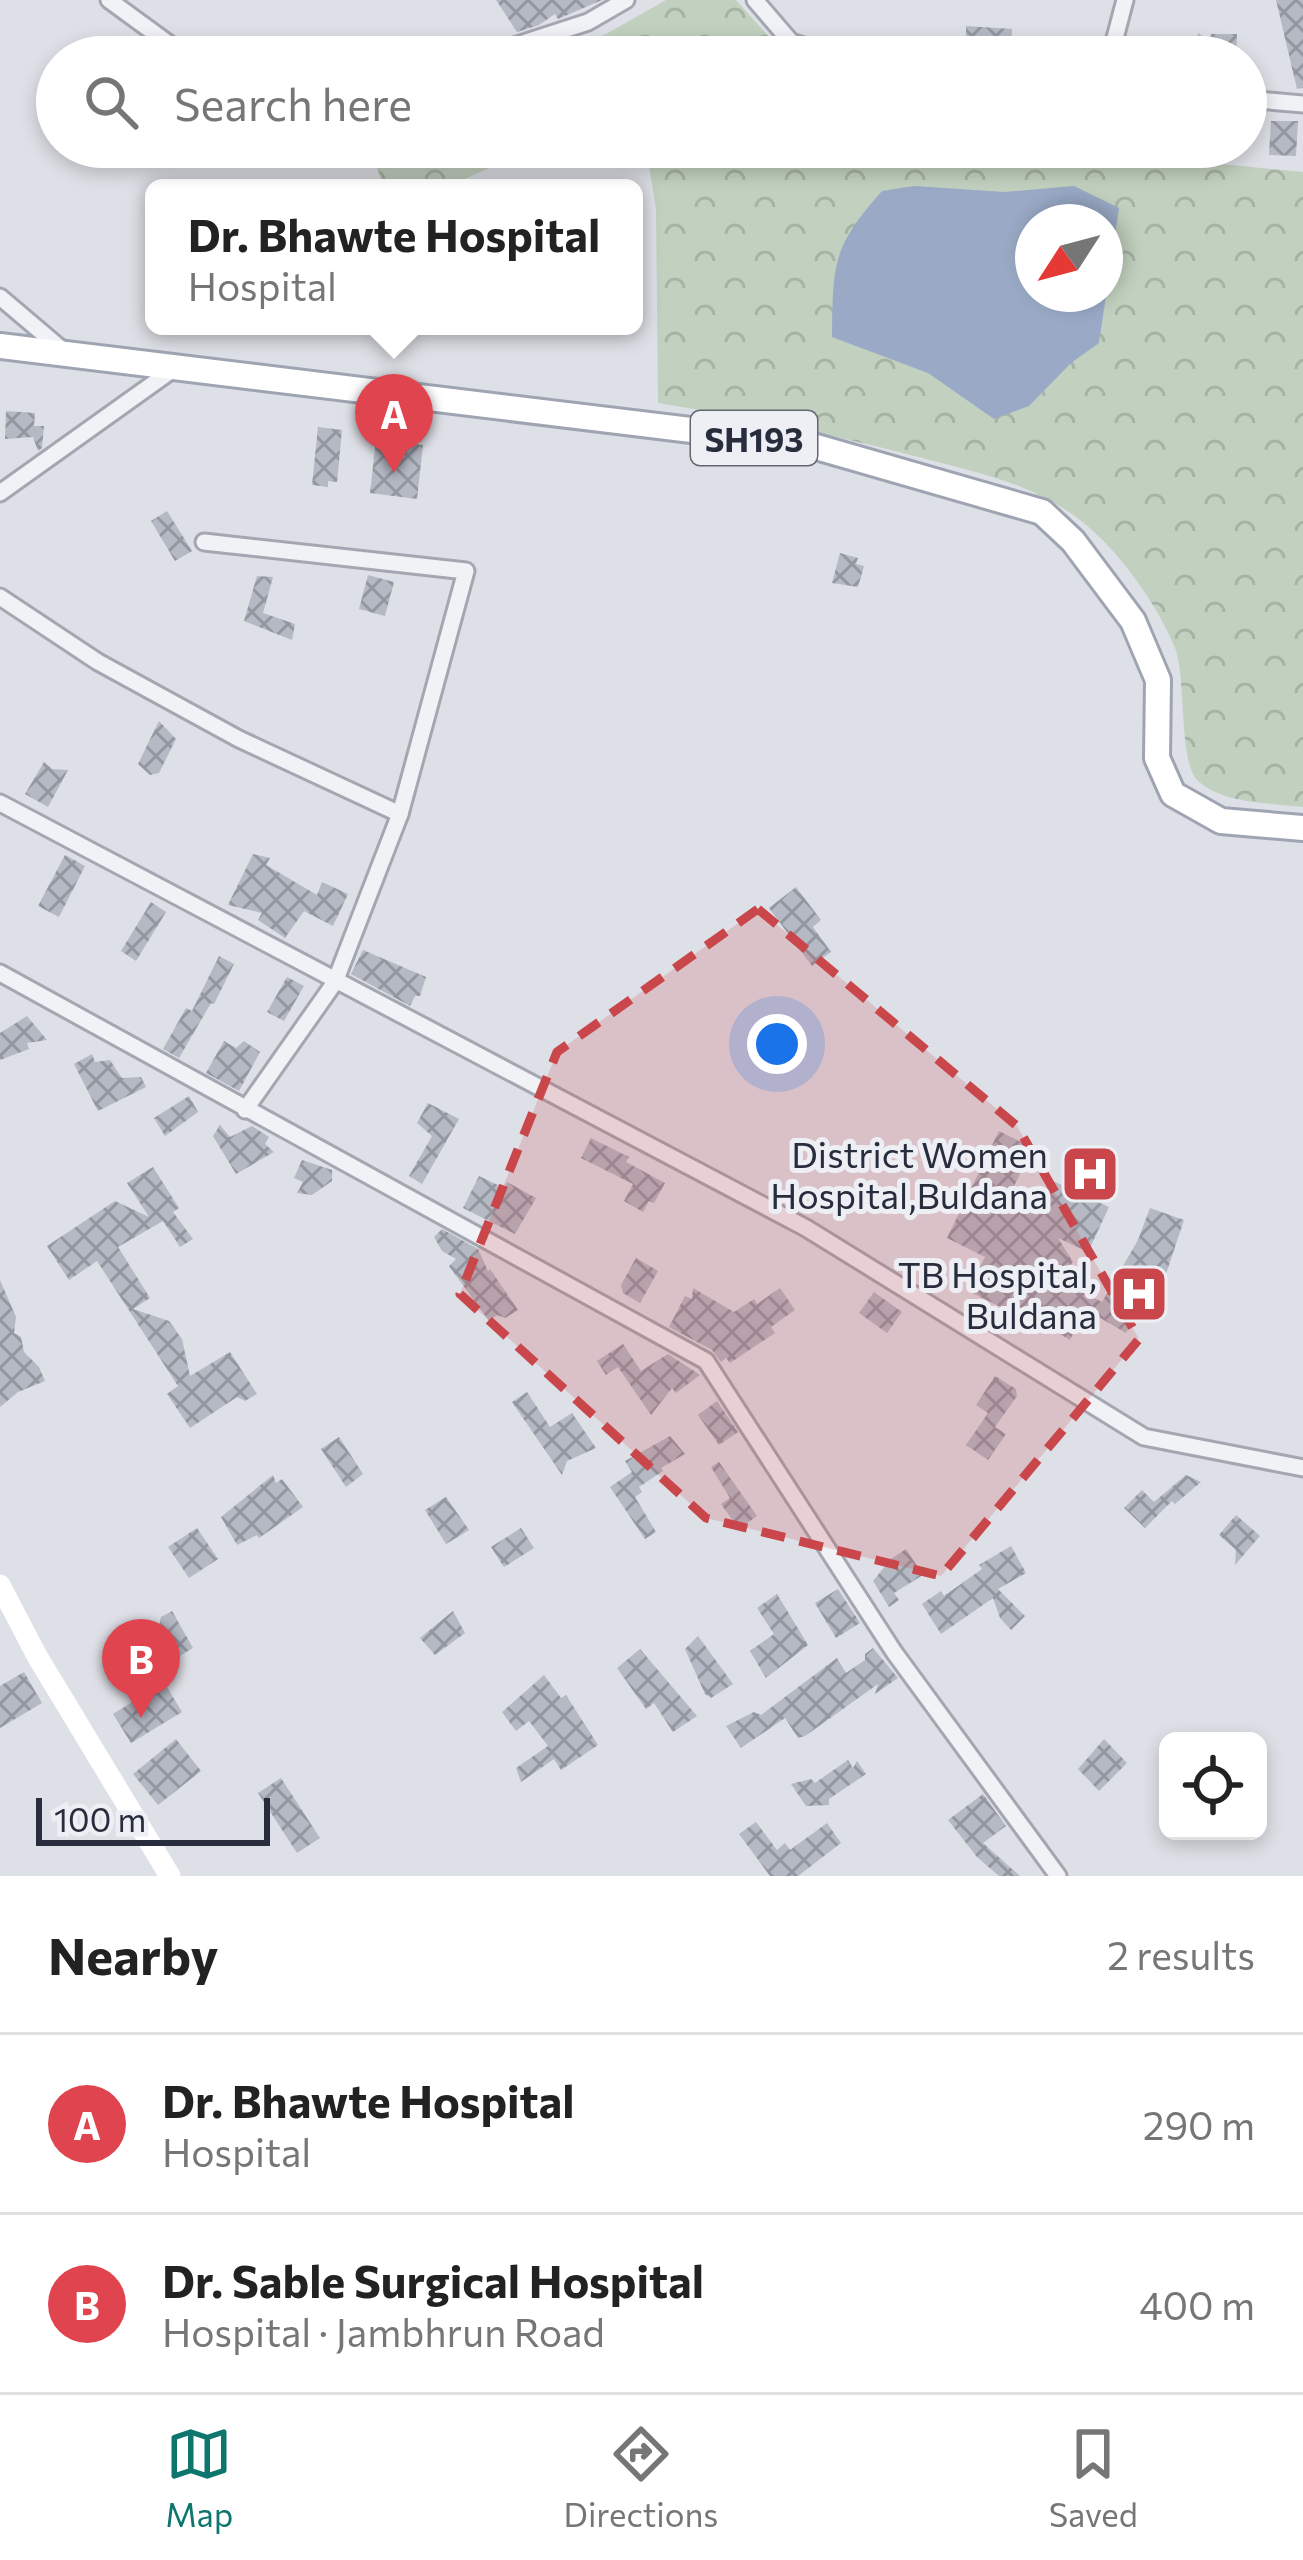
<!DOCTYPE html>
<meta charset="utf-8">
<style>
:root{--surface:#fff;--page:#f2f2f2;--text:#222;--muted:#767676;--line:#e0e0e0;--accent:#0f766e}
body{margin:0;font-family:Commissioner,sans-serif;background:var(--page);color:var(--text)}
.controls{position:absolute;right:36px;bottom:36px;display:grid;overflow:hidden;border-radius:18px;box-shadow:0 6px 18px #0003}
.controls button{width:108px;height:108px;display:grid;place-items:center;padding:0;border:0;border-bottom:3px solid var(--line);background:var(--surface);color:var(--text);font:60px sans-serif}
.compass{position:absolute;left:1015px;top:204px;width:108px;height:108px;border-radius:50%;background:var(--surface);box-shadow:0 6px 18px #0003;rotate:234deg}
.scale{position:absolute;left:36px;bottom:30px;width:234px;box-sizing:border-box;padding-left:12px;border:6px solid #282d3d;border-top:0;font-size:33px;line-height:42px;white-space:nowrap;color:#282d3d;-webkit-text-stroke:9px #edeff5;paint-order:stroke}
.you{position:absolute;left:777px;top:1044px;width:42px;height:42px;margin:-30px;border:9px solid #fff;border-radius:50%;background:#1a73e8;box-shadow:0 0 0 18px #1a73e833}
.badge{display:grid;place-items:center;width:78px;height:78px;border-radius:50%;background:var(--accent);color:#fff;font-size:39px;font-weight:700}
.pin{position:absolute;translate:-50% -99px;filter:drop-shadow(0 3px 6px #0008)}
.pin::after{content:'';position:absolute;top:63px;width:42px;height:36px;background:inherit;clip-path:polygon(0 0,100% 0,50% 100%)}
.popup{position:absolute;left:145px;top:179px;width:498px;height:156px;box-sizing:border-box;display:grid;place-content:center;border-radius:18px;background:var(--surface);filter:drop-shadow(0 3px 9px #0005);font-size:39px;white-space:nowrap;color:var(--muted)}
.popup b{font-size:45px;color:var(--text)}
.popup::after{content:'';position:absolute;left:50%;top:100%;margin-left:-24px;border:24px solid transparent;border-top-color:var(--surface)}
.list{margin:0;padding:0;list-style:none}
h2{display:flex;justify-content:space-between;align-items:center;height:156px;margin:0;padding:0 48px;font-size:51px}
h2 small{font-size:39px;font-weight:400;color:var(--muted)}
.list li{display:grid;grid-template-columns:78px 1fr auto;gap:36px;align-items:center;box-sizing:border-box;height:180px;padding:0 48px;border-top:3px solid var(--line)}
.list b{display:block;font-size:45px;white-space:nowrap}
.list p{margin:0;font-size:39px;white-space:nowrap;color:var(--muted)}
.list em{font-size:39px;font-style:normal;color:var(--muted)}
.icon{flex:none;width:66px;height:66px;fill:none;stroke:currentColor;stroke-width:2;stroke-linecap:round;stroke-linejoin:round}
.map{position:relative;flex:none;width:1303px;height:1876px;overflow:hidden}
.search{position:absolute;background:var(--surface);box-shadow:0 6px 18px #0003;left:36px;right:36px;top:36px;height:132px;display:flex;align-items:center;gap:30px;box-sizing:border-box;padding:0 42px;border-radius:66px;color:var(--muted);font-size:45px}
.sheet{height:516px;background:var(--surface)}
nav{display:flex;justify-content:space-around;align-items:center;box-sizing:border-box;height:168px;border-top:3px solid var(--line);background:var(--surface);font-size:33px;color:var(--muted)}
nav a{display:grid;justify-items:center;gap:6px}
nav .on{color:var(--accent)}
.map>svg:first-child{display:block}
.forest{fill:url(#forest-crowns);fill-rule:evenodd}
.water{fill:#9aaac6;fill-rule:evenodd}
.building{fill:url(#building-cross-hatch)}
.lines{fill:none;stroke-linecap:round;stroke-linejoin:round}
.street-casing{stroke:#a4a7b1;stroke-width:21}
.primary-casing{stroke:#9ea4b2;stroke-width:30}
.street{stroke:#f0f2f5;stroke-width:15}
.secondary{stroke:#fff;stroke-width:21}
.primary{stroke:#fff;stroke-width:24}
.marked{fill:#c9464b;fill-opacity:0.2;stroke:#c9464b;stroke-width:9;stroke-dasharray:24 15;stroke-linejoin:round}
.labels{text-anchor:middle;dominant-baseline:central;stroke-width:10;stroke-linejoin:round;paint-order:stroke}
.shield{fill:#edeff5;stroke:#636774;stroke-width:3}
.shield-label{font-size:33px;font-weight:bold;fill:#282d3d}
.poi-label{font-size:36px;fill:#282d3d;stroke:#edeff5;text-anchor:end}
</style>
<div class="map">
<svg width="1303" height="1876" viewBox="0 0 1303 1876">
<defs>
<pattern id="forest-crowns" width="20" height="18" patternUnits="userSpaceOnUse" patternTransform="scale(3)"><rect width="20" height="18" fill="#c2d1bf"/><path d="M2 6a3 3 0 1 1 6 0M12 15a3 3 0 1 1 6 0" fill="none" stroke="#a7b4a5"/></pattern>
<pattern id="building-cross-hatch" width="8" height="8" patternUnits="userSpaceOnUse" patternTransform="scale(3)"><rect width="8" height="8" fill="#b5b9c4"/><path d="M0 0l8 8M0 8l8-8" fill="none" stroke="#9397a0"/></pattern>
</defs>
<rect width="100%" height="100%" fill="#dee0e7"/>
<g class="forest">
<path d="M666 0H736L787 57H550L606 34Z"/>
<path d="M370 147H535L445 188H384Z"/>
<path d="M646 147H1120L1140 156 1303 172V807C1270 803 1224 804 1198 781 1178 762 1187 680 1175 648 1157 604 1121 554 1085 524 1038 485 983 474 926 459 837 435 749 418 658 403L656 209ZM1033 222H1105V294H1033Z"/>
</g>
<path class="water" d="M914 186 1005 192 1074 186 1119 208 1099 343 1071 363 1029 406 994 419 928 373 832 337C833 264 832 247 882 191ZM1033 222H1105V294H1033Z"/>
<g class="building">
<path d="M496 0H602L558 19 555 14 539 25 517 32Z"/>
<path d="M1276 0H1303V88L1297 89Z"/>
<path d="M966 26 1012 29 1011 57H966Z"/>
<path d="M1198 33 1210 41 1211 34H1237L1236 57H1196Z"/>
<path d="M1271 121H1298L1296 156 1269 155Z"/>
<path d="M6 411 35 413 34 426H44L42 448 38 451 33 437 5 439Z"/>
<path d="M318 427 342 430 337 482 328 481V487L312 485Z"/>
<path d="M376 439 423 445 417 499 370 493Z"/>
<path d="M167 511 192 551 175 561 151 521Z"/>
<path d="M840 553 858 558 856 564 864 566 858 587 832 583Z"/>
<path d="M368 575 394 582 385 616 359 609Z"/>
<path d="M257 576 273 577 263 613 295 624 292 640 244 621Z"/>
<path d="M159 721 176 739 159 773 150 775 138 764Z"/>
<path d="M44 762 52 769 68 770 48 807 25 794Z"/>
<path d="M253 854 270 858 266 865 317 895 322 882 348 894 333 926 304 911 285 938 258 920 262 913 228 905Z"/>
<path d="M65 855 85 866 59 917 38 906Z"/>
<path d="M796 887 821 920 813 927 831 952 812 966 769 908Z"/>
<path d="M151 902 166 912 136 961 121 951Z"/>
<path d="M363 950 426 977 420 996H415L410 1006 351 974Z"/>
<path d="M219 956 234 964 214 1004 211 1003 179 1058 163 1049 186 1008 192 1011Z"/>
<path d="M287 977 304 986 284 1021 267 1012Z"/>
<path d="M27 1016 47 1040 27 1043 29 1049 0 1060V1033Z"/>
<path d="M224 1041 236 1048 244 1041 260 1052 239 1091 206 1073Z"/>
<path d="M92 1054 95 1062 110 1060 122 1078 141 1077 146 1087 98 1111 74 1064Z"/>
<path d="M189 1096 198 1112 165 1136 154 1118Z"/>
<path d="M428 1103 459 1119 422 1184 409 1176 432 1136 417 1123Z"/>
<path d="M220 1125 230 1137 252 1126 269 1137 265 1144 274 1152 236 1174 213 1136Z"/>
<path d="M999 1131 1033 1148 1007 1200 1037 1215 1053 1181 1109 1207 1088 1252 1058 1238 1073 1262 1057 1280 1102 1302 1138 1240 1150 1208 1184 1220 1166 1274 1159 1272 1126 1333 1085 1309 1070 1340 1011 1306 1009 1311 968 1291 985 1257 947 1238Z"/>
<path d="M591 1138 629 1157 626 1162 665 1183 654 1203 649 1201 643 1212 624 1201 633 1184 581 1158Z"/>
<path d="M302 1160 332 1170V1181L312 1195 297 1193 303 1182 294 1178Z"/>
<path d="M153 1167 179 1208 173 1212 193 1239 180 1247 163 1221 118 1247 150 1298 133 1309 169 1321 182 1339 190 1376 230 1352 257 1394 245 1401 237 1397 190 1428 167 1394 178 1386 97 1261 69 1280 47 1246 115 1201 149 1217 127 1183Z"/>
<path d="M479 1176 504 1188 507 1182 536 1198 515 1234 463 1208Z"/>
<path d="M442 1229 478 1249 488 1271 490 1269 518 1310 505 1318 497 1315 489 1321 449 1266 456 1259 442 1251 434 1237Z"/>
<path d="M636 1258 658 1271 640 1303 623 1293 621 1285Z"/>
<path d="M0 1280 16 1317 14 1333 21 1337 24 1352 39 1367 45 1381 18 1392 0 1407Z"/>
<path d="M693 1288 734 1312 754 1299 757 1304 780 1288 795 1310 771 1327 775 1333 730 1363 726 1358 721 1362 712 1350 669 1327 685 1296 692 1299Z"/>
<path d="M874 1292 902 1312 887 1333 859 1313Z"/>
<path d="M623 1344 641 1371 668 1354 700 1375 676 1393 672 1388 651 1415 618 1367 606 1375 597 1361Z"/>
<path d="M995 1376 1016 1389 1017 1396 995 1427 1006 1434 988 1460 966 1445 988 1413 976 1405Z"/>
<path d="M527 1392 550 1427 572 1413 596 1448 567 1461 562 1475 512 1402Z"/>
<path d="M717 1401 738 1432 719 1445 698 1415Z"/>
<path d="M670 1436 685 1454 661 1468 663 1471 639 1487 642 1492 635 1497 656 1532 645 1539 610 1487 632 1472 625 1461Z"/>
<path d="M339 1437 363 1474 346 1487 321 1449Z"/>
<path d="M719 1462 757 1516 739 1529 721 1504 730 1498 711 1467Z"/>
<path d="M273 1475 276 1483 282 1479 303 1507 259 1538 257 1535 237 1545 221 1517Z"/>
<path d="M1186 1475 1201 1482 1175 1504 1172 1501 1145 1528 1124 1508 1142 1490 1154 1502Z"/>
<path d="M446 1497 469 1530 446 1544 425 1510Z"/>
<path d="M1236 1515 1260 1536 1235 1565 1236 1550 1219 1535Z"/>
<path d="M197 1528 218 1559 189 1578 168 1547Z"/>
<path d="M521 1528 534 1548 504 1567 491 1547Z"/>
<path d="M1011 1546 1026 1573 998 1589 1025 1616 1011 1630 1000 1618 993 1598 941 1634 922 1604 941 1591 944 1596 982 1569 979 1565Z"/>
<path d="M906 1549 923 1575 894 1593 899 1600 889 1607 873 1581 891 1559Z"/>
<path d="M838 1589 860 1623 836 1638 815 1603Z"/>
<path d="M777 1594 808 1645 766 1678 750 1651 774 1634 757 1608Z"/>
<path d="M172 1611 193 1648 168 1663 150 1631 158 1630 161 1617Z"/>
<path d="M453 1611 465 1633 435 1655 420 1638Z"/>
<path d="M698 1636 733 1684 711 1698 705 1694 685 1649Z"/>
<path d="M873 1648 898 1678 875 1694 878 1684 805 1736 798 1738 785 1718 741 1748 726 1726 754 1712 761 1715 837 1658 846 1673 865 1660V1654Z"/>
<path d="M640 1649 697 1716 673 1732 654 1703 646 1709 617 1668Z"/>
<path d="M24 1672 42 1703 0 1728V1686Z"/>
<path d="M544 1675 561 1698 566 1695 598 1745 561 1770 554 1759 521 1782 516 1768 548 1746 529 1721 516 1731 502 1712Z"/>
<path d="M164 1682 182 1712 131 1743 113 1714Z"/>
<path d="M176 1739 201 1771 158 1805 133 1774Z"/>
<path d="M1104 1739 1127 1763 1099 1791 1078 1769Z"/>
<path d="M848 1760 853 1768 857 1761 866 1774 829 1799V1805L806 1806 791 1784 811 1779 815 1783Z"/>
<path d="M281 1778 320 1838 297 1853 258 1793Z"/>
<path d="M983 1794 1006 1826 983 1843 1020 1876H999L977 1857 948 1820Z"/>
<path d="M756 1822 777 1850 785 1843 790 1850 827 1823 841 1843 798 1876H770L739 1834Z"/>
</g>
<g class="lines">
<defs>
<g id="street">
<path d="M109 0 187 57"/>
<path d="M755 0 791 42 839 57"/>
<path d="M480 57 588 22 626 0"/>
<path d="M1110 57 1125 0"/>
<path d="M1246 99 1303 104"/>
<path d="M0 297 66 353"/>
<path d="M0 493 175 368"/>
<path d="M204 542 466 571 400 814 335 982 245 1110"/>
<path d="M0 597 98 662 239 739 400 814"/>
<path d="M0 803 806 1228 1144 1437 1303 1468"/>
<path d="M0 973 706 1361 894 1652 1058 1876"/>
</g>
<path id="primary" d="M0 346 806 444 1042 512 1073 541 1133 621 1158 680 1157 758 1173 794 1221 821 1303 828"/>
</defs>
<use href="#street" class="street-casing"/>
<use href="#primary" class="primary-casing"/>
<use href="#street" class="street"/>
<path class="secondary" d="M0 1585 37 1656 170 1876"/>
<use href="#primary" class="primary"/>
</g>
<path class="marked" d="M758 909 1017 1126 1139 1339 941 1576 706 1518 460 1294 557 1052Z"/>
<defs>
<symbol id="hospital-square" viewBox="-11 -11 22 22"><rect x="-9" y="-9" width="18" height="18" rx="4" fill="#c9464b" stroke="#edeff5"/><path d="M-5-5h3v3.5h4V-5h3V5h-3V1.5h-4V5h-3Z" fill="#fff"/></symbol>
</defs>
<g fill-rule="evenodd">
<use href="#hospital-square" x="1057" y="1141" width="66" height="66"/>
<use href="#hospital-square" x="1106" y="1261" width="66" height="66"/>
</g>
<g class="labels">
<rect class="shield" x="691" y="411" width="126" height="54" rx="9"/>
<g class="shield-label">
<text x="754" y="438">SH193</text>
</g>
<g class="poi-label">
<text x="1048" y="1153">District Women<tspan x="1048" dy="41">Hospital,Buldana</tspan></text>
<text x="1097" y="1273">TB Hospital,<tspan x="1097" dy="41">Buldana</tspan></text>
</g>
</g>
</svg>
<div class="controls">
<button><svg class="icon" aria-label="locate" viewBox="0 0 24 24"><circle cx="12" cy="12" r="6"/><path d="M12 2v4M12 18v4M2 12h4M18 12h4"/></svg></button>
</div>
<svg class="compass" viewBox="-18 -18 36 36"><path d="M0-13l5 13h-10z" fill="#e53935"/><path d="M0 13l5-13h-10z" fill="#767676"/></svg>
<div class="scale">100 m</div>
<div class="you"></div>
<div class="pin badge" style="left:394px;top:473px;background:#e0444e">A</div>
<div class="popup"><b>Dr. Bhawte Hospital</b>Hospital</div>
<div class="pin badge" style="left:141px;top:1718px;background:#e0444e">B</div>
<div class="search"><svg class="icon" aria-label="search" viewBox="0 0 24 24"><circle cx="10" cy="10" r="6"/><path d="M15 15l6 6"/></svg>Search here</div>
</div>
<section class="sheet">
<h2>Nearby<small>2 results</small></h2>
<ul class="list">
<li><span class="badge" style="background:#e0444e">A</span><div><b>Dr. Bhawte Hospital</b><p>Hospital</p></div><em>290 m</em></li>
<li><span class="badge" style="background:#e0444e">B</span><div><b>Dr. Sable Surgical Hospital</b><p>Hospital · Jambhrun Road</p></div><em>400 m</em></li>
</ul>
</section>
<nav>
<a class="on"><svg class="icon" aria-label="map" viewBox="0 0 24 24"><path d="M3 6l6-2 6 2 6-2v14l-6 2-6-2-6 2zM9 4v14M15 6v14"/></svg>Map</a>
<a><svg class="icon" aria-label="directions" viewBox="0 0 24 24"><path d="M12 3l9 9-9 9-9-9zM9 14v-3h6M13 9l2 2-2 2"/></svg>Directions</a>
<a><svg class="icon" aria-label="saved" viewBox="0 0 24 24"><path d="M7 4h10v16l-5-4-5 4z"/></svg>Saved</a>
</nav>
